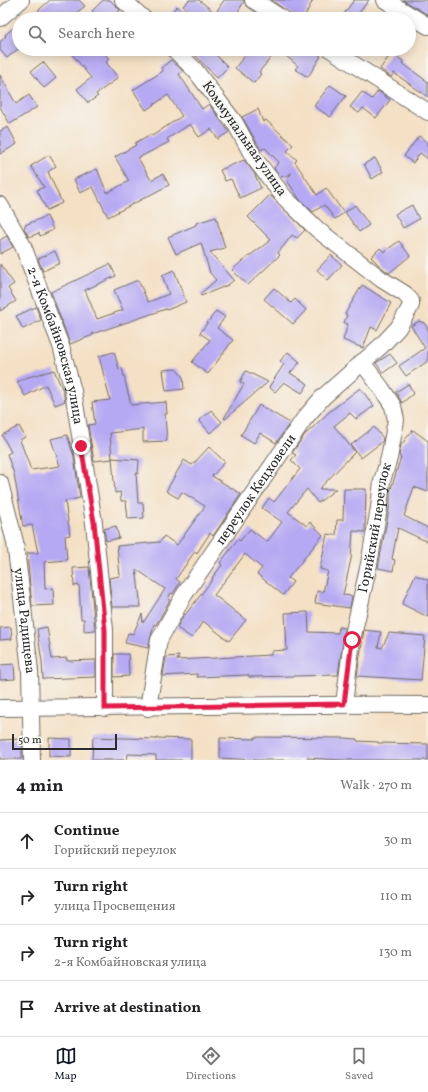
<!DOCTYPE html>
<meta charset="utf-8">
<style>
:root{--surface:#fff;--page:#f6f6f6;--text:#202124;--muted:#757577;--line:#e0e0e0;--accent:#111827}
body{margin:0;font-family:Vollkorn,serif;background:var(--page);color:var(--text)}
.scale{position:absolute;left:12px;bottom:10px;width:105px;box-sizing:border-box;padding-left:4px;border:2px solid #2b2b2b;border-top:0;font-size:11px;line-height:14px;white-space:nowrap;color:#2b2b2b;-webkit-text-stroke:3px #f6f6f2;paint-order:stroke}
.stop{position:absolute;width:12px;height:12px;margin:-9px;border:3px solid #e11d48;border-radius:50%;background:#fff}
.stop.end{background:#e11d48;border-color:#fff;box-shadow:0 1px 4px #0008}
.list{margin:0;padding:0;list-style:none}
h2{display:flex;justify-content:space-between;align-items:center;height:52px;margin:0;padding:0 16px;font-size:17px}
h2 small{font-size:13px;font-weight:400;color:var(--muted)}
.list li{display:grid;grid-template-columns:26px 1fr auto;gap:12px;align-items:center;box-sizing:border-box;height:56px;padding:0 16px;border-top:1px solid var(--line)}
.list b{display:block;font-size:15px;white-space:nowrap}
.list p{margin:0;font-size:13px;white-space:nowrap;color:var(--muted)}
.list em{font-size:13px;font-style:normal;color:var(--muted)}
.icon{flex:none;width:22px;height:22px;fill:none;stroke:currentColor;stroke-width:2;stroke-linecap:round;stroke-linejoin:round}
.map{position:relative;flex:none;width:428px;height:760px;overflow:hidden}
.search{position:absolute;background:var(--surface);box-shadow:0 2px 10px #0003;left:12px;right:12px;top:12px;height:44px;display:flex;align-items:center;gap:10px;box-sizing:border-box;padding:0 14px;border-radius:22px;color:var(--muted);font-size:15px}
.sheet{height:276px;background:var(--surface)}
nav{display:flex;justify-content:space-around;align-items:center;box-sizing:border-box;height:56px;border-top:1px solid var(--line);background:var(--surface);font-size:11px;color:var(--muted)}
nav a{display:grid;justify-items:center;gap:2px}
nav .on{color:var(--accent)}
.map>svg:first-child{display:block}
.building{fill:#b6a9f3}
.lines{fill:none;stroke-linecap:round;stroke-linejoin:round}
.minor-casing{stroke:#716a61;stroke-width:18}
.minor{stroke:#fff;stroke-width:16}
.route{stroke:#e11d48;stroke-width:5}
.labels{text-anchor:middle;dominant-baseline:central;stroke-width:4;stroke-linejoin:round;paint-order:stroke}
.street-label{font-size:14px;fill:#2b2b2b;stroke:#f6f6f2}
</style>
<div class="map">
<svg width="428" height="760" viewBox="0 0 428 760">
<rect width="100%" height="100%" fill="#f6f6f2"/>
<filter id="ink" filterUnits="userSpaceOnUse"><feTurbulence type="fractalNoise" baseFrequency=".025" numOctaves="2"/><feDisplacementMap in="SourceGraphic" scale="8" xChannelSelector="R" yChannelSelector="G"/><feConvolveMatrix kernelMatrix="1 2 1 2 8 2 1 2 1" color-interpolation-filters="sRGB"/></filter>
<filter id="wash" filterUnits="userSpaceOnUse"><feTurbulence type="fractalNoise" baseFrequency=".012" numOctaves="4" result="noise"/><feDisplacementMap in="SourceGraphic" scale="16" xChannelSelector="R" yChannelSelector="G"/><feGaussianBlur stdDeviation="0.9" result="paint"/><feColorMatrix in="noise" values="0 0 0 0 0 0 0 0 0 0 0 0 0 0 0 0 0 1.4 0 .05"/><feComposite in="paint" operator="in"/></filter>
<g filter="url(#wash)">
<rect width="100%" height="100%" fill="#f4e0c5"/>
<g id="blocks">
<g class="building">
<path d="M50 0H79L85 6 69 19H29Z"/>
<path d="M103 0H110L120 10 111 19H100L92 11Z"/>
<path d="M189 0H199L214 12 207 19H198L183 6Z"/>
<path d="M224 0H244V2L233 19H223L215 14Z"/>
<path d="M271 0H313L303 19H300L291 14Z"/>
<path d="M354 0H369L354 19H340Z"/>
<path d="M403 0H428V15Z"/>
<path d="M177 6 192 19H166Z"/>
<path d="M19 23V50L18 49 7 58 0 50V42L6 36 5 35Z"/>
<path d="M68 49H101L109 59 106 62 118 78 96 94 98 96 88 103 77 89 91 78Z"/>
<path d="M189 49H210L228 67 217 78Z"/>
<path d="M250 49H310L321 56 308 77 295 69 298 66 278 49 259 72 261 74 254 83 235 68Z"/>
<path d="M392 52 403 61 402 63 428 82V97L394 73 391 77 380 69Z"/>
<path d="M171 60 183 71 179 74 202 109 209 104 229 132 218 139 211 129 199 137 190 124 167 139 169 142 138 158 151 180 163 174 169 185 108 217 93 187 80 193 74 179 97 169 107 193 129 181 115 157 136 145 135 143 151 134 152 136 182 116 168 95 146 110 133 90 163 71 161 68Z"/>
<path d="M43 62 56 78 44 88 31 71Z"/>
<path d="M0 75 16 104 29 95 37 107 10 124 0 107Z"/>
<path d="M330 85 346 96 330 117 314 106Z"/>
<path d="M378 91 390 100 376 118 363 108 359 113 350 107 362 92 372 99Z"/>
<path d="M258 109 263 122 266 120 293 145 287 151 297 160 295 162 317 195 326 188 344 213 335 219 324 205 313 212 300 200 286 179 292 173 285 177 284 175 282 177 277 172 274 168 279 162 265 148 261 150 242 117Z"/>
<path d="M8 127 17 144 0 154V131Z"/>
<path d="M419 136 428 143V159L420 153 413 163 404 156Z"/>
<path d="M49 155 56 166 48 172 62 203 47 210 37 190 44 187 31 166Z"/>
<path d="M375 158 383 172 372 179 364 164Z"/>
<path d="M244 160 254 173 261 188 240 198 231 179 225 181 220 170Z"/>
<path d="M270 195 305 230 297 238 292 235 278 253 280 255 248 285 232 270 241 262 271 240 248 217Z"/>
<path d="M355 205 369 225 359 232 345 212Z"/>
<path d="M412 205 419 219 403 228 395 214Z"/>
<path d="M47 216 53 230 40 236 39 233 29 237 24 228 25 227V225Z"/>
<path d="M216 217 225 248 210 252 234 280 228 285 201 296 200 294 216 280 210 273 201 243 176 254 168 237 196 225V223Z"/>
<path d="M7 236 13 247 0 254V240Z"/>
<path d="M399 241 410 256 389 273 381 267 371 257 380 248 384 252Z"/>
<path d="M55 251 60 263 43 271 38 259Z"/>
<path d="M331 255 342 265 328 280 317 270Z"/>
<path d="M0 264 14 284 8 288 16 301 0 311Z"/>
<path d="M110 264 116 276 85 290 97 319 123 310 114 290 138 280 148 302 169 294 162 275 174 270 186 302 167 310 166 309 92 334 93 335 70 344 51 292Z"/>
<path d="M362 285 391 303 377 330 371 327 363 348 343 340 348 324 344 323 347 315 345 314Z"/>
<path d="M274 288 291 303 295 299 306 310 293 324 264 299Z"/>
<path d="M36 307 41 320 23 329 16 316Z"/>
<path d="M216 311 225 317 217 328 233 340 208 374 192 362 210 340 200 333Z"/>
<path d="M419 321 424 323 428 329V361L406 376 399 366 425 348 411 326Z"/>
<path d="M114 352 119 369 122 368 131 405 166 402 167 414H165L167 441 143 442V429L110 433 112 459 94 461 88 425 95 424 92 402 110 400 99 356Z"/>
<path d="M288 352 300 362 290 373 308 384 302 393 284 382 275 392 269 387 284 364 280 361Z"/>
<path d="M390 354 397 363 383 373 376 363Z"/>
<path d="M176 369 183 377 184 389 166 391 163 370Z"/>
<path d="M54 370 63 391 65 401 55 405 46 385 25 396 17 382 25 378Z"/>
<path d="M246 371 268 382 225 419 224 418 244 384 240 382Z"/>
<path d="M408 384 414 393 402 403 396 392Z"/>
<path d="M360 388 374 406 356 419 350 413 334 426 355 452 319 489H336L318 503 307 489 288 512 307 526 310 522 323 535 288 578 293 582 283 595 257 574 262 568 245 554 214 595 246 620 229 641 203 621 192 638 177 628 184 614 185 615 213 579 212 578 222 565 220 563 238 539 240 541 250 529 267 542 282 522 262 508 269 498 274 502 300 469 291 460 296 455 292 453 306 433H307L329 412Z"/>
<path d="M259 405 290 423 276 443 260 433 254 443 241 435Z"/>
<path d="M211 410 222 422 210 433 199 420Z"/>
<path d="M19 426 25 437 20 440 31 470 60 466 51 439 67 435 74 456 80 498 65 501 70 535 65 536 67 560 44 562 45 589 53 588 54 605 32 606 27 553H38L32 525 23 526 14 474 7 454 11 452 2 435Z"/>
<path d="M374 427 383 438 382 442 361 458 351 445Z"/>
<path d="M413 430 428 441V492L414 487 404 516 428 528V542L398 528 392 559 395 560 393 571 378 568 390 504V492L401 457 399 456 401 445Z"/>
<path d="M209 447 225 462 212 476 241 494 213 536 210 533 197 553 195 551 176 579 180 582 173 594 171 593 168 599 170 600 156 625 154 624 148 648 125 643 128 633 133 634 142 614 143 623 165 589 136 569 141 607H112L109 578 120 576 117 546 160 542 164 536 177 545 205 506 182 492 178 498 166 491 184 460 192 465Z"/>
<path d="M112 458 139 460 138 474 136 473 138 503H143L144 518 128 519 126 501H121L120 492 115 493Z"/>
<path d="M344 489H366L365 532 353 531 351 559 343 595 352 596 350 608 315 603 317 591 323 592 328 571 320 569 327 534 336 535 337 520H343Z"/>
<path d="M116 526 119 538 106 541 104 529Z"/>
<path d="M89 567 95 630 84 631V619H81L79 585 74 586 73 568Z"/>
<path d="M415 575 428 580V617L402 604Z"/>
<path d="M308 612 309 632 338 633 339 627 345 628 338 675 249 677V675L197 677V674L163 676 166 657 179 656 177 660 271 655V651L287 650 285 613Z"/>
<path d="M11 627 12 639 0 640V628Z"/>
<path d="M47 627 52 659 67 658V661L96 660V677L43 679 42 662 37 629Z"/>
<path d="M364 630 381 632 378 647 382 648 389 633 425 636 421 680 357 676Z"/>
<path d="M114 654H128L129 676 114 677Z"/>
<path d="M14 664 15 679 0 680V665Z"/>
<path d="M93 737 157 739V738L191 739V760H156V755L128 754 127 760H92Z"/>
<path d="M255 737 344 738 357 739V741L378 742V743L428 744V760H342L307 758V760H255L220 758V738L255 739Z"/>
<path d="M49 738 71 739V757L49 756Z"/>
<path d="M22 739V759H0V740Z"/>
</g>
</g>
</g>
<g filter="url(#ink)">
<use href="#blocks" fill-opacity="0" stroke="#716a61" stroke-width="1"/>
<g class="lines">
<defs>
<g id="minor">
<path d="M123 0 144 19"/>
<path d="M253 0 283 19"/>
<path d="M385 0 428 26"/>
<path d="M0 18 21 0"/>
<path d="M330 49 428 112"/>
<path id="s1" d="M0 205 23 246 61 346 73 391 94 523 105 630V708"/>
<path id="s2" d="M0 483 15 542 22 598 30 671 32 760"/>
<path id="s3" d="M344 704 352 640 369 564 379 508 382 481 389 458 396 420 393 406 382 389 362 362"/>
<path d="M0 708C143 707 285 704 428 705"/>
<path id="s4" d="M148 708 159 640 184 595 304 419 323 397 381 346 398 328 408 311 411 305V301L405 294 381 279 318 230 285 198 254 158 235 123 195 70 174 49"/>
</g>
</defs>
<use href="#minor" class="minor-casing"/>
<use href="#minor" class="minor"/>
</g>
</g>
<g class="lines" filter="url(#ink)">
<path class="route" d="M81 446 94 522 105 630V708L344 704 352 640"/>
</g>
<g class="labels">
<g class="street-label">
<text transform="translate(244 139) rotate(55)">Коммунальная улица</text>
<text stroke="none"><textPath href="#s1" startOffset="152">2-я Комбайновская улица</textPath></text>
<text stroke="none"><textPath href="#s4" startOffset="248">переулок Кецховели</textPath></text>
<text stroke="none"><textPath href="#s3" startOffset="179">Горийский переулок</textPath></text>
<text stroke="none"><textPath href="#s2" startOffset="140">улица Радищева</textPath></text>
</g>
</g>
</svg>
<div class="scale">50 m</div>
<div class="stop" style="left:352px;top:640px"></div>
<div class="stop end" style="left:81px;top:446px"></div>
<div class="search"><svg class="icon" aria-label="search" viewBox="0 0 24 24"><circle cx="10" cy="10" r="6"/><path d="M15 15l6 6"/></svg>Search here</div>
</div>
<section class="sheet">
<h2>4 min<small>Walk · 270 m</small></h2>
<ul class="list">
<li><svg class="icon" aria-label="ahead" viewBox="0 0 24 24"><path d="M12 20V5M6 11l6-6 6 6"/></svg><div><b>Continue</b><p>Горийский переулок</p></div><em>30 m</em></li>
<li><svg class="icon" aria-label="right" viewBox="0 0 24 24"><path d="M7 20v-9h11M14 6l5 5-5 5"/></svg><div><b>Turn right</b><p>улица Просвещения</p></div><em>110 m</em></li>
<li><svg class="icon" aria-label="right" viewBox="0 0 24 24"><path d="M7 20v-9h11M14 6l5 5-5 5"/></svg><div><b>Turn right</b><p>2-я Комбайновская улица</p></div><em>130 m</em></li>
<li><svg class="icon" aria-label="arrive" viewBox="0 0 24 24"><path d="M6 21V4h12l-3 4 3 4H6"/></svg><div><b>Arrive at destination</b></div></li>
</ul>
</section>
<nav>
<a class="on"><svg class="icon" aria-label="map" viewBox="0 0 24 24"><path d="M3 6l6-2 6 2 6-2v14l-6 2-6-2-6 2zM9 4v14M15 6v14"/></svg>Map</a>
<a><svg class="icon" aria-label="directions" viewBox="0 0 24 24"><path d="M12 3l9 9-9 9-9-9zM9 14v-3h6M13 9l2 2-2 2"/></svg>Directions</a>
<a><svg class="icon" aria-label="saved" viewBox="0 0 24 24"><path d="M7 4h10v16l-5-4-5 4z"/></svg>Saved</a>
</nav>
